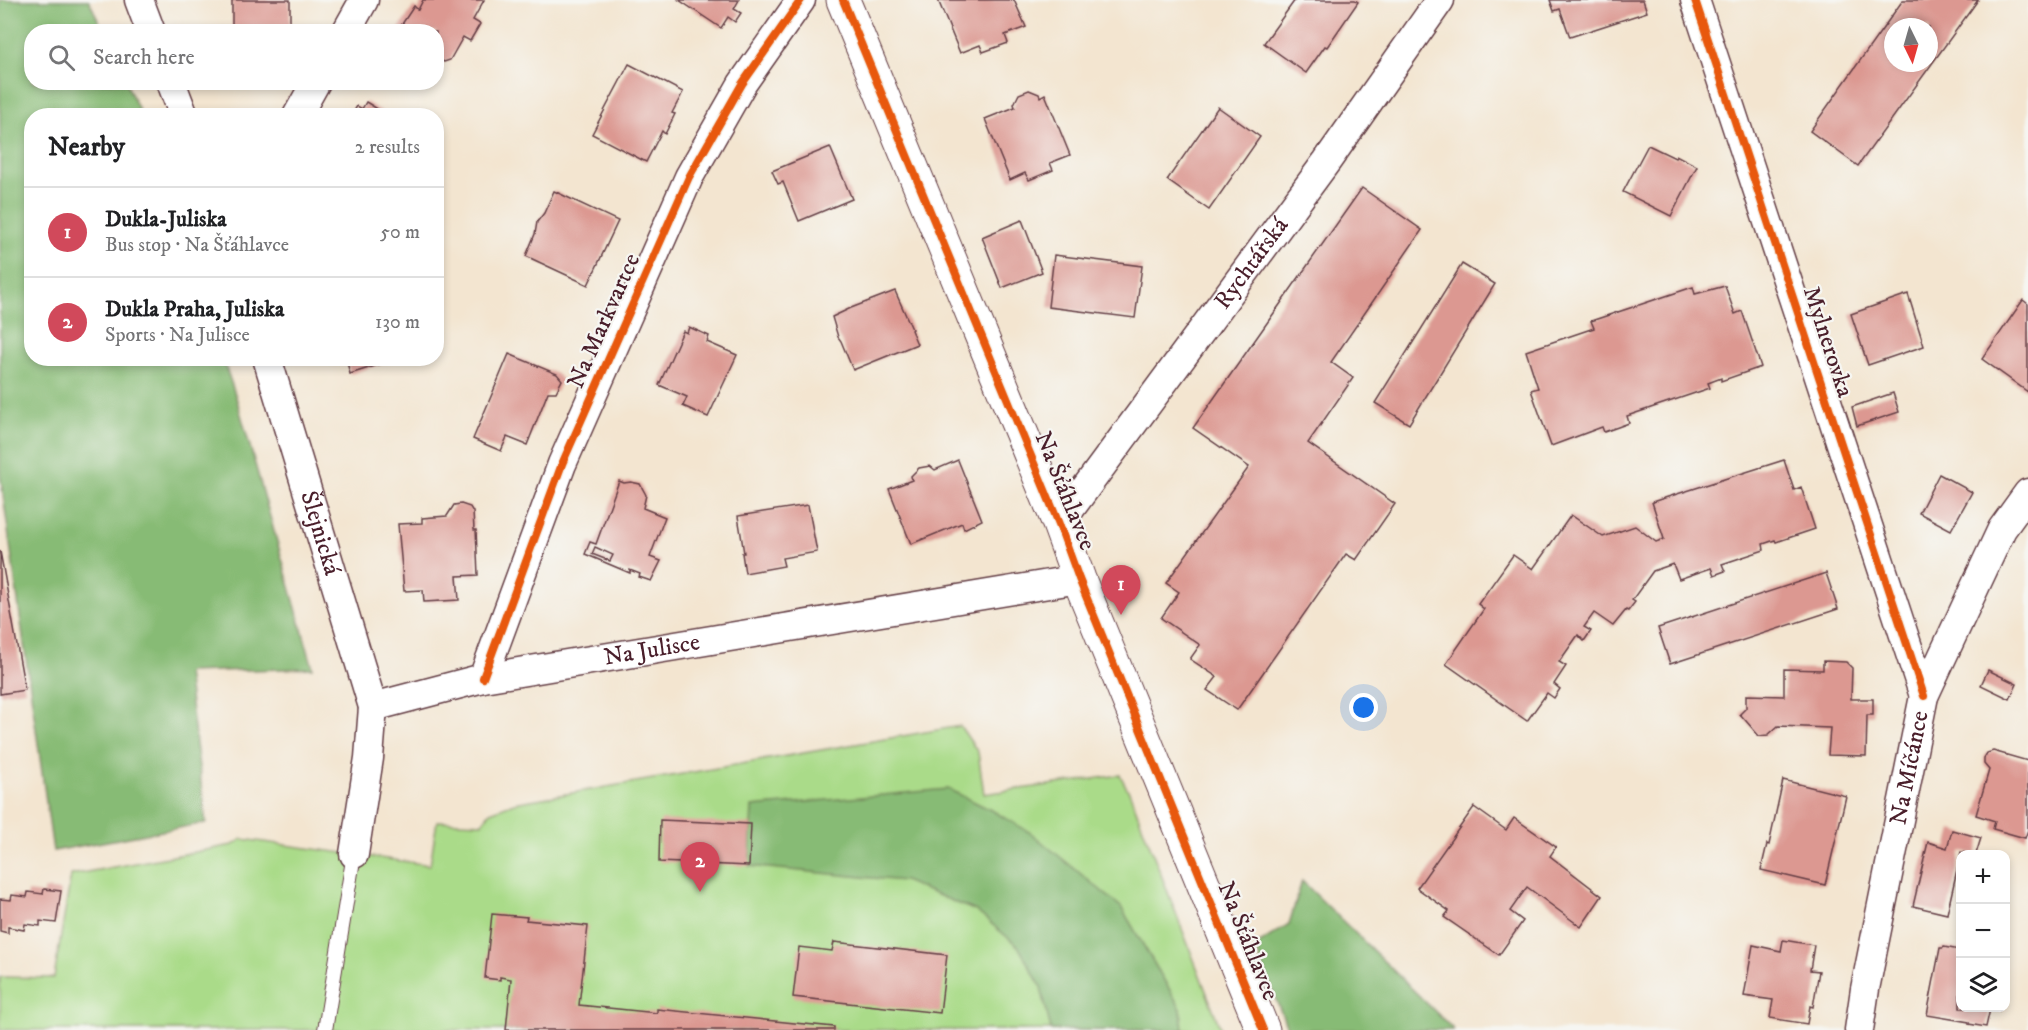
<!DOCTYPE html>
<meta charset="utf-8">
<style>
:root{--surface:#fff;--page:#f6f6f6;--text:#202124;--muted:#757577;--line:#e0e0e0;--accent:#d1495b}
body{margin:0;font-family:"IM FELL DW Pica",serif;background:var(--page);color:var(--text)}
.controls{position:absolute;right:18px;bottom:18px;display:grid;overflow:hidden;border-radius:12px;box-shadow:0 3px 9px #0003}
.controls button{width:54px;height:54px;display:grid;place-items:center;padding:0;border:0;border-bottom:2px solid var(--line);background:var(--surface);color:var(--text);font:30px sans-serif}
.compass{position:absolute;left:1884px;top:18px;width:54px;height:54px;border-radius:50%;background:var(--surface);box-shadow:0 3px 9px #0003;rotate:175deg}
.you{position:absolute;left:1364px;top:708px;width:21px;height:21px;margin:-15px;border:4px solid #fff;border-radius:50%;background:#1a73e8;box-shadow:0 0 0 9px #1a73e833}
.badge{display:grid;place-items:center;width:39px;height:39px;border-radius:50%;background:var(--accent);color:#fff;font-size:20px;font-weight:700}
.pin{position:absolute;translate:-50% -50px;filter:drop-shadow(0 2px 3px #0008)}
.pin::after{content:'';position:absolute;top:32px;width:21px;height:18px;background:inherit;clip-path:polygon(0 0,100% 0,50% 100%)}
.list{margin:0;padding:0;list-style:none}
h2{display:flex;justify-content:space-between;align-items:center;height:78px;margin:0;padding:0 24px;font-size:26px}
h2 small{font-size:20px;font-weight:400;color:var(--muted)}
.list li{display:grid;grid-template-columns:39px 1fr auto;gap:18px;align-items:center;box-sizing:border-box;height:90px;padding:0 24px;border-top:2px solid var(--line)}
.list b{display:block;font-size:22px;white-space:nowrap}
.list p{margin:0;font-size:20px;white-space:nowrap;color:var(--muted)}
.list em{font-size:20px;font-style:normal;color:var(--muted)}
.icon{flex:none;width:33px;height:33px;fill:none;stroke:currentColor;stroke-width:2;stroke-linecap:round;stroke-linejoin:round}
.map{position:relative;flex:none;width:2028px;height:1030px;overflow:hidden}
.search{position:absolute;background:var(--surface);box-shadow:0 3px 9px #0003;left:24px;top:24px;width:420px;height:66px;display:flex;align-items:center;gap:15px;box-sizing:border-box;padding:0 21px;border-radius:24px;color:var(--muted);font-size:22px}
.panel{position:absolute;background:var(--surface);box-shadow:0 3px 9px #0003;left:24px;top:108px;width:420px;height:258px;border-radius:24px}
.map>svg:first-child{display:block}
.green{fill:#aadb89;stroke:#7a7d5a;stroke-width:1.5}
.forest{fill:#87bb75;stroke:#686d50;stroke-width:1.5}
.building{fill:#dc9891;fill-rule:evenodd}
.lines{fill:none;stroke-linecap:round;stroke-linejoin:round}
.service-casing{stroke:#633d44;stroke-width:16}
.minor-casing{stroke:#633d44;stroke-width:31}
.tertiary-casing{stroke:#633d44;stroke-width:35}
.service{stroke:#fff;stroke-width:14}
.minor{stroke:#fff;stroke-width:28}
.tertiary{stroke:#fff;stroke-width:33}
.cycleway-casing{stroke:#f6f6f2;stroke-width:11}
.cycleway{stroke:#e8590c;stroke-width:8}
.labels{text-anchor:middle;dominant-baseline:central;stroke-width:4.5;stroke-linejoin:round;paint-order:stroke}
.street-label{font-size:24px;fill:#4a1f2b;stroke:#f6f6f2}
</style>
<div class="map">
<svg width="2028" height="1030" viewBox="0 0 2028 1030">
<rect width="100%" height="100%" fill="#f6f6f2"/>
<filter id="ink" filterUnits="userSpaceOnUse"><feTurbulence type="fractalNoise" baseFrequency=".0167" numOctaves="2"/><feDisplacementMap in="SourceGraphic" scale="12" xChannelSelector="R" yChannelSelector="G"/><feConvolveMatrix kernelMatrix="1 2 1 2 8 2 1 2 1" color-interpolation-filters="sRGB"/></filter>
<filter id="wash" filterUnits="userSpaceOnUse"><feTurbulence type="fractalNoise" baseFrequency=".008" numOctaves="4" result="noise"/><feDisplacementMap in="SourceGraphic" scale="24" xChannelSelector="R" yChannelSelector="G"/><feGaussianBlur stdDeviation="1.35" result="paint"/><feColorMatrix in="noise" values="0 0 0 0 0 0 0 0 0 0 0 0 0 0 0 0 0 1.4 0 .05"/><feComposite in="paint" operator="in"/></filter>
<g filter="url(#wash)">
<rect width="100%" height="100%" fill="#f3e5d0"/>
<path class="green" d="M960 726 978 752 984 794 1120 775 1130 794 1221 1030H0V977L54 978 71 875 233 845 242 839 430 865 437 821 482 823 490 812 514 803Z"/>
<g class="forest">
<path d="M0 0H89L103 31 32 32V82L126 83 141 115 32 116V358L223 359 236 397 313 668 187 672 206 823 53 851 0 473Z"/>
<path d="M948 789 993 811 1031 833 1121 907 1181 1009 1183 1030H1051L1041 987 1018 946 976 911 904 881 749 866 752 807Z"/>
<path d="M1302 881 1454 1030H1288L1255 946 1289 924Z"/>
</g>
<g id="blocks">
<g class="building">
<rect x="232" y="0" width="58" height="32"/>
<path d="M423 0H484L473 20 480 24 470 41 463 37 450 60 444 62 436 58V32H401L398 30 414 6 418 10Z"/>
<path d="M679 0H739L734 9 741 13 735 22 728 17 721 28Z"/>
<path d="M938 0H1014L1026 27 1005 35 1008 43 983 52 980 45 960 53Z"/>
<path d="M1295 0H1355L1358 2 1327 47 1325 46 1306 73 1264 43Z"/>
<path d="M1550 0H1643L1647 12 1570 37 1560 9 1554 11Z"/>
<path d="M1903 0H1978L1858 166 1810 131ZM1893 27H1929V63H1893Z"/>
<path d="M629 64 683 92 672 113 675 114 665 134 662 131 646 162 592 134Z"/>
<path d="M1029 90 1039 94 1040 97 1045 94 1070 155 1050 163 1053 170 1029 180 1025 173 1010 180 985 119 1015 107 1014 104 1019 94Z"/>
<path d="M366 102 389 116H351L357 106 362 109Z"/>
<path d="M1218 107 1260 137 1209 210 1167 180Z"/>
<path d="M1648 145 1675 158 1676 155 1697 166 1671 216 1623 192Z"/>
<path d="M830 147 852 199 799 221 783 182 778 184 772 171Z"/>
<path d="M1362 188 1422 230 1331 362 1353 378 1308 443 1395 504 1356 560 1346 554 1237 710 1207 690 1217 677 1190 659 1200 645 1161 618 1179 592 1166 583 1249 467 1193 428Z"/>
<path d="M554 191 618 221 588 285 526 256 535 234 537 222 544 213Z"/>
<path d="M1022 220 1042 272 1002 288 982 237Z"/>
<path d="M1054 255 1142 266 1135 318 1048 307Z"/>
<path d="M1462 264 1495 284 1409 424 1375 403Z"/>
<path d="M1725 286 1735 314 1742 311 1761 367 1721 381V378L1708 383 1710 388 1627 416 1629 423 1604 432 1602 427 1551 446 1531 390 1538 388 1526 351 1594 328 1591 321 1693 287 1695 294Z"/>
<path d="M895 291 912 329 911 330 917 344 853 370 841 341 838 337 832 317 851 308Z"/>
<path d="M1908 294 1924 346 1868 365 1851 314Z"/>
<path d="M2023 300 2028 304V392L1982 359Z"/>
<path d="M689 327 709 336 707 342 737 355 708 417 683 406 687 397 659 385 683 331 687 333Z"/>
<path d="M509 354 557 374 562 380 556 392H548L527 445 507 437 501 451 473 439Z"/>
<path d="M346 358H397V359L350 374Z"/>
<path d="M1893 393 1899 412 1857 426 1852 407Z"/>
<path d="M958 460 982 520 964 529 962 523 911 544 889 489 912 480 911 476 919 468 930 466 935 470Z"/>
<path d="M1784 460 1794 490 1801 487 1815 529 1776 542 1775 540 1763 544 1764 550 1722 564 1725 571 1714 575 1711 568 1679 579 1673 564 1653 571 1632 600 1635 602 1628 611 1626 610 1613 626 1594 613 1584 627 1591 631 1584 641 1578 635 1559 662 1566 666 1554 684 1560 689 1554 698 1547 693 1527 721 1446 664 1484 609 1478 604 1513 555 1533 569 1571 515 1603 537 1635 526 1656 542 1664 539 1652 502Z"/>
<path d="M1939 474 1972 492 1951 530 1919 513Z"/>
<path d="M619 481 624 483 631 482 640 484 646 495 643 508 665 517 650 557 661 561 651 581 639 577 640 574 630 570V573L585 554 590 542 596 544ZM595 547 613 555 610 561 592 554Z"/>
<path d="M461 504 470 507 473 512 474 530H476L478 575 457 576 459 600 424 602 423 590 404 591 398 524 422 523V518L447 516 454 505Z"/>
<path d="M808 505 817 552 782 558 784 566 745 573 742 553H744L738 516Z"/>
<path d="M0 551 25 690 0 694Z"/>
<path d="M1826 573 1838 609 1670 664 1658 628Z"/>
<path d="M1823 661 1846 662 1852 668 1851 699H1873V715H1867L1866 756 1828 755 1830 728 1778 726 1768 735 1759 736 1740 714 1746 708V695L1784 696V669L1823 670Z"/>
<path d="M1988 670 2017 684 2010 699 1981 685Z"/>
<path d="M1993 751 2028 761V830L2025 838 1993 829 1995 821 1976 815 1989 770 1984 764V758L1987 753Z"/>
<path d="M1783 780 1846 796 1825 885 1761 870 1767 844 1769 845Z"/>
<path d="M1474 807 1506 830 1514 818 1556 847 1550 856 1602 896 1581 927 1527 887 1510 911 1523 921 1499 955 1444 917 1449 911 1417 888Z"/>
<path d="M660 820 751 824 749 866 659 862Z"/>
<path d="M1952 830 1981 838 1976 854 1961 852 1947 914 1913 906 1928 842 1947 848Z"/>
<path d="M44 889 61 891 56 923 40 921V926L25 924 24 930 8 927V933L0 931V899L11 900 12 895 27 897 28 892 43 894Z"/>
<path d="M492 914 527 917 526 920 588 926 579 1005 657 1013V1009L834 1027V1030H506L511 979 500 977V980L485 978Z"/>
<path d="M1783 940 1814 945 1810 970 1819 971 1813 1007 1810 1006 1807 1024 1770 1018 1773 1000 1744 996 1753 945 1781 951Z"/>
<path d="M834 942 947 955 940 1013 793 997 799 947 832 951Z"/>
<path d="M1944 947 1960 950V1008H2000L1999 1011 1990 1009 1986 1027 1969 1024V1022L1927 1015 1940 948H1943Z"/>
</g>
</g>
</g>
<g filter="url(#ink)">
<use href="#blocks" fill-opacity="0" stroke="#633d44" stroke-width="1.5"/>
<g class="lines">
<defs>
<path id="service" d="M325 1030 354 854"/>
<g id="minor">
<path d="M139 0 151 32"/>
<path d="M1695 0 1924 696"/>
<path d="M346 32 364 0"/>
<path d="M171 82 184 116"/>
<path d="M297 116 316 82"/>
<path id="s1" d="M267 358 373 707 369 758 354 854"/>
<path id="s2" d="M1059 524 1327 161 1440 0"/>
<path d="M483 678 562 464 689 177 742 84 801 0"/>
<path id="s3" d="M373 707 483 678 1079 579"/>
<path id="s4" d="M1859 1030 1865 989 1924 696 2002 529 2028 493"/>
</g>
<path id="tertiary" d="M843 0 1059 524 1079 579 1263 1030"/>
</defs>
<use href="#service" class="service-casing"/>
<use href="#minor" class="minor-casing"/>
<use href="#tertiary" class="tertiary-casing"/>
<use href="#service" class="service"/>
<use href="#minor" class="minor"/>
<use href="#tertiary" class="tertiary"/>
<defs>
<g id="cycleway">
<path d="M843 0 1059 524 1079 579 1263 1030"/>
<path d="M1695 0 1924 696"/>
<path d="M483 678 562 464 689 177 742 84 801 0"/>
</g>
</defs>
<use href="#cycleway" class="cycleway-casing"/>
<use href="#cycleway" class="cycleway"/>
</g>
</g>
<g class="labels">
<g class="street-label">
<text stroke="none"><textPath href="#s2" startOffset="324">Rychtářská</textPath></text>
<text transform="translate(604 321) rotate(-66)">Na Markvartce</text>
<text transform="translate(1828 342) rotate(72)">Mylnerovka</text>
<text transform="translate(1065 491) rotate(68)">Na Šťáhlavce</text>
<text stroke="none"><textPath href="#s1" startOffset="183">Šlejnická</textPath></text>
<text stroke="none"><textPath href="#s3" startOffset="285">Na Julisce</textPath></text>
<text stroke="none"><textPath href="#s4" startOffset="267">Na Míčánce</textPath></text>
<text transform="translate(1248 941) rotate(68)">Na Šťáhlavce</text>
</g>
</g>
</svg>
<div class="controls">
<button>+</button>
<button>−</button>
<button><svg class="icon" aria-label="layers" viewBox="0 0 24 24"><path d="M12 4l9 5-9 5-9-5zM3 14l9 5 9-5"/></svg></button>
</div>
<svg class="compass" viewBox="-18 -18 36 36"><path d="M0-13l5 13h-10z" fill="#e53935"/><path d="M0 13l5-13h-10z" fill="#757577"/></svg>
<div class="you"></div>
<div class="pin badge" style="left:1121px;top:615px">1</div>
<div class="pin badge" style="left:700px;top:892px">2</div>
<div class="search"><svg class="icon" aria-label="search" viewBox="0 0 24 24"><circle cx="10" cy="10" r="6"/><path d="M15 15l6 6"/></svg>Search here</div>
<section class="panel">
<h2>Nearby<small>2 results</small></h2>
<ul class="list">
<li><span class="badge">1</span><div><b>Dukla-Juliska</b><p>Bus stop · Na Šťáhlavce</p></div><em>50 m</em></li>
<li><span class="badge">2</span><div><b>Dukla Praha, Juliska</b><p>Sports · Na Julisce</p></div><em>130 m</em></li>
</ul>
</section>
</div>
